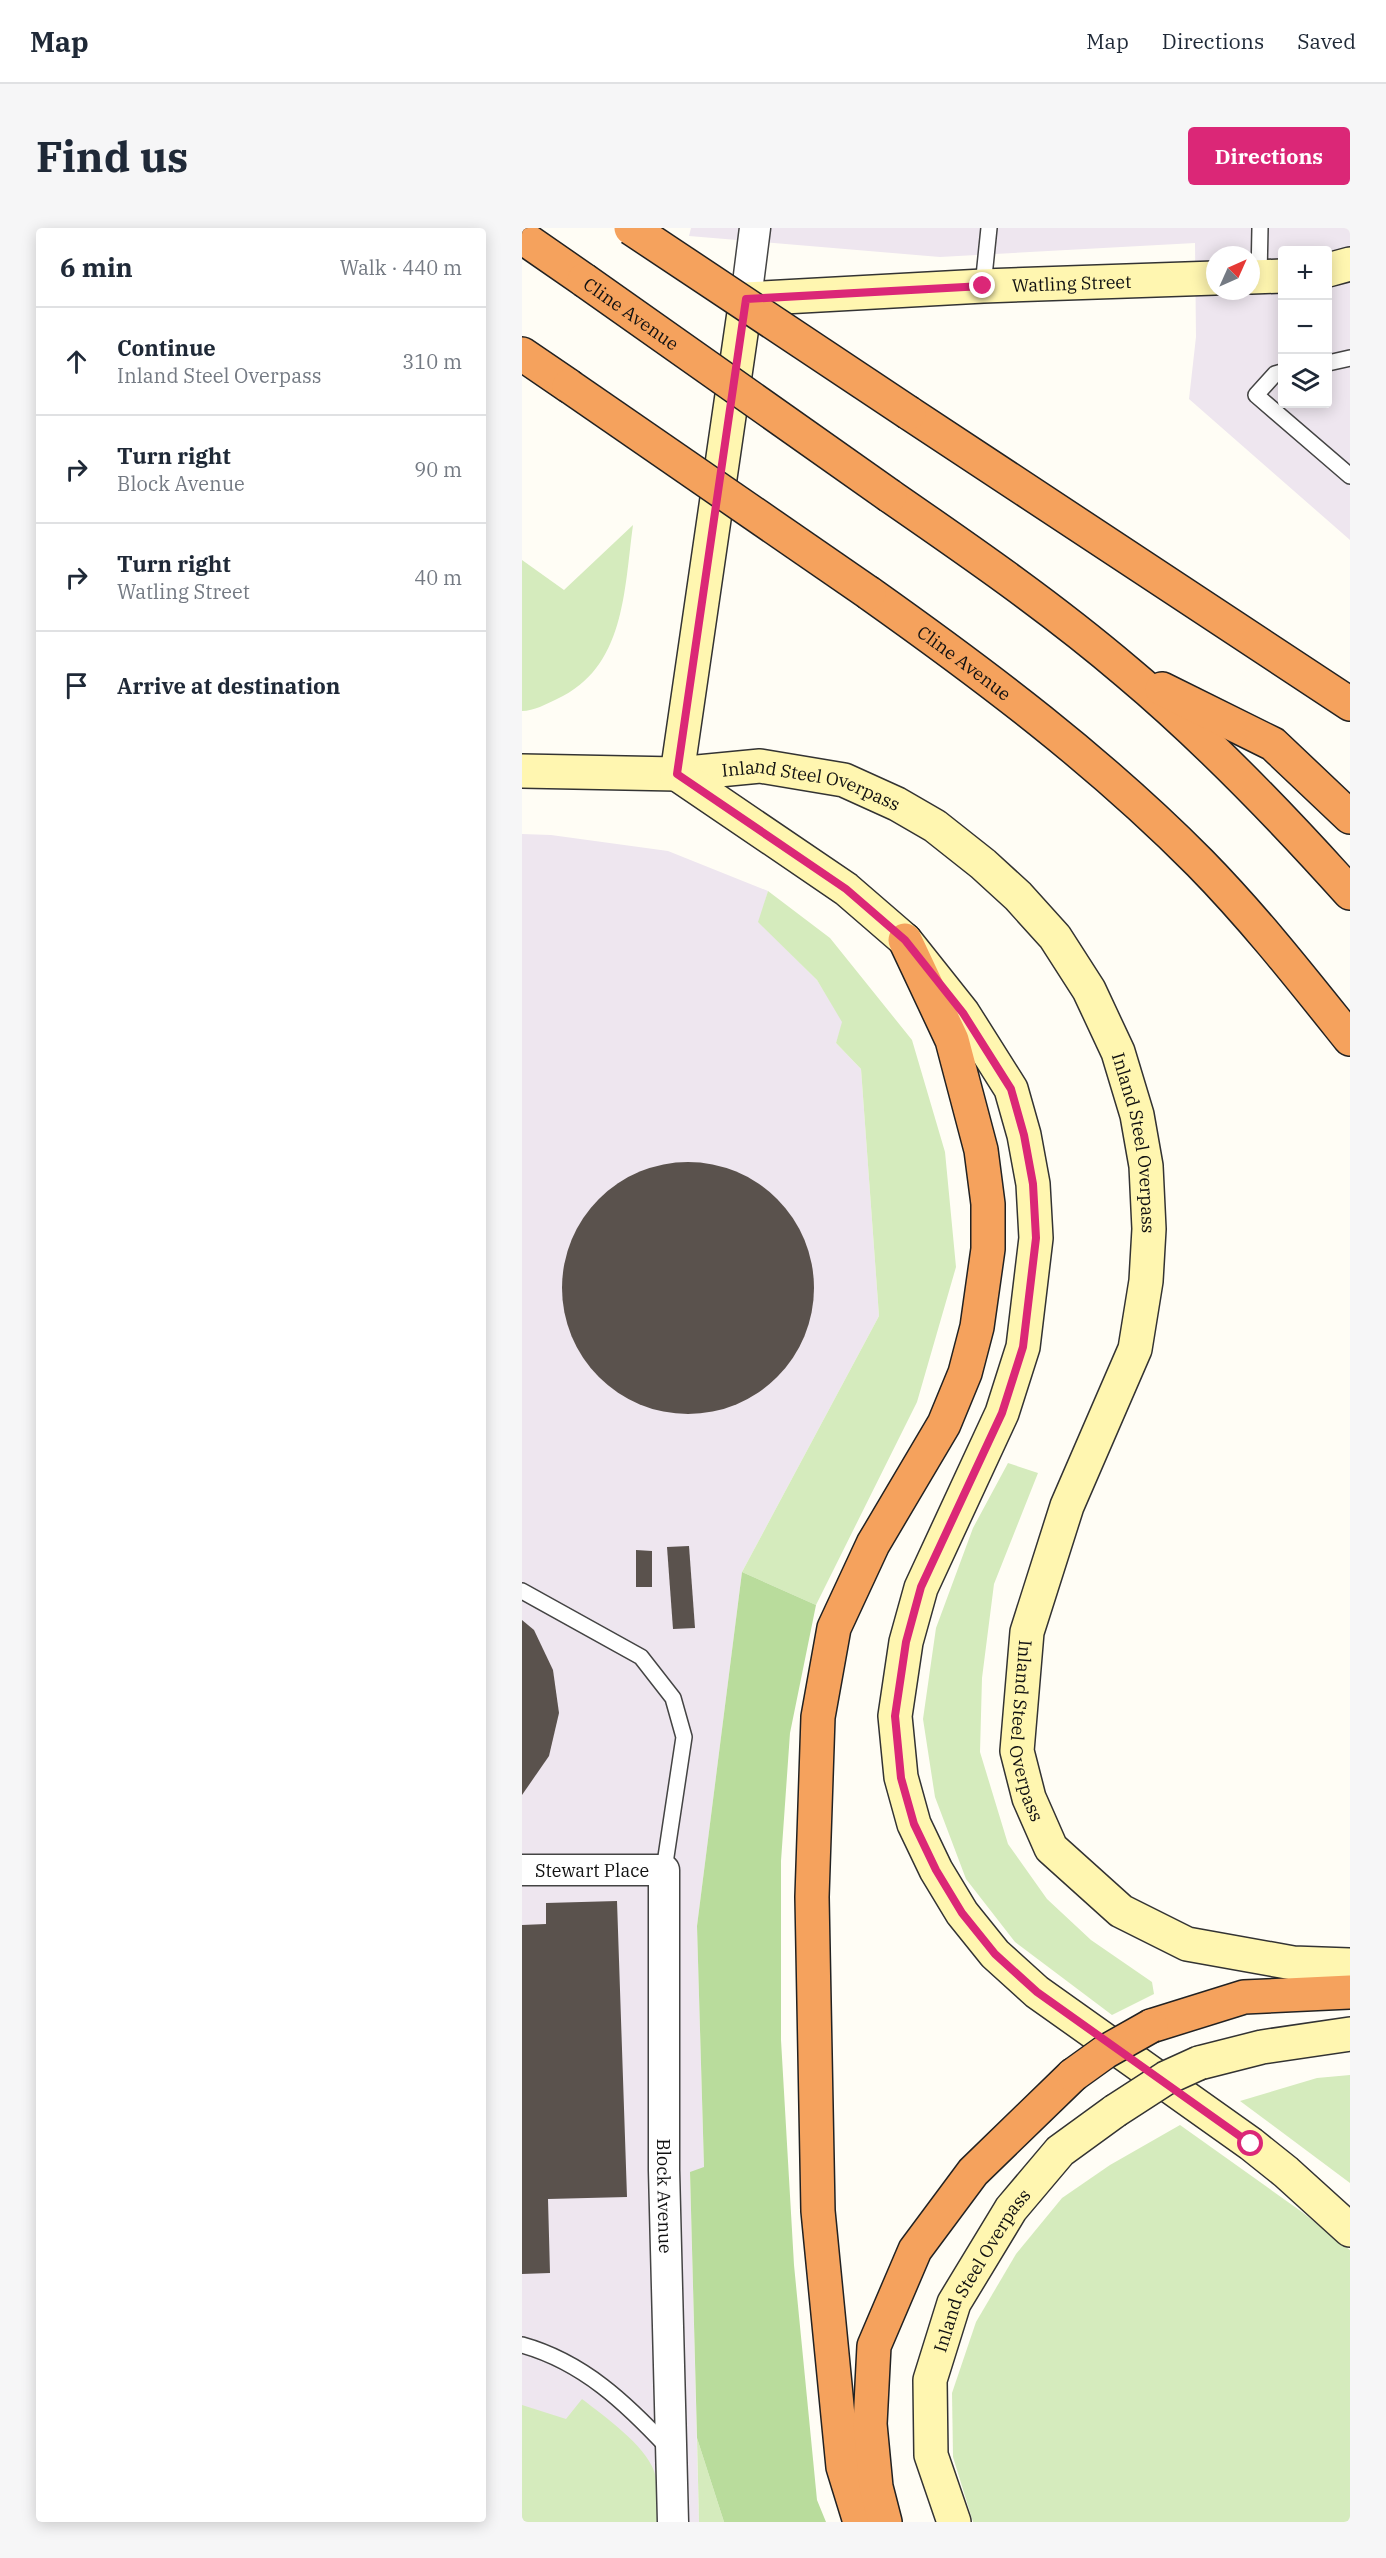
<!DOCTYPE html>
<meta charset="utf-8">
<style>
:root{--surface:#fff;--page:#f6f6f7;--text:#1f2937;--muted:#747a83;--line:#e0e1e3;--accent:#db2777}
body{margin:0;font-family:"IBM Plex Serif",serif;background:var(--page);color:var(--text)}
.controls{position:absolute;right:18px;top:18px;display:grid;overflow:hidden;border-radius:6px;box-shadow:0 3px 15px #0003}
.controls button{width:54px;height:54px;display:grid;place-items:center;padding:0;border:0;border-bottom:2px solid var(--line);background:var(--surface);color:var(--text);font:30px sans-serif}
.compass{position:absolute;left:684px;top:18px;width:54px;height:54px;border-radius:50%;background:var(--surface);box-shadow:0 3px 15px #0003;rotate:45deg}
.stop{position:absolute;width:18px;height:18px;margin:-14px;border:4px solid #db2777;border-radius:50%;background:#fff}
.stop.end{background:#db2777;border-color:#fff;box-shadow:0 2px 6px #0008}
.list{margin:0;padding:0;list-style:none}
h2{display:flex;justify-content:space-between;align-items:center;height:78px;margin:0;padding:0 24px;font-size:26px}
h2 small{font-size:20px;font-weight:400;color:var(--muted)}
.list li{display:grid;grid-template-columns:39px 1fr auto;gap:18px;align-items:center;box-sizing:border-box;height:108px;padding:0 24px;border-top:2px solid var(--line)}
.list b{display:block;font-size:22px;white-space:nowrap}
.list p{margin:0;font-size:20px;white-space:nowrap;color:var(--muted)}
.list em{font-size:20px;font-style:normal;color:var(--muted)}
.icon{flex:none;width:33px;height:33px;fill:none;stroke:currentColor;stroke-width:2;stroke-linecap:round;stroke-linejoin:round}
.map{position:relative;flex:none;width:828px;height:2294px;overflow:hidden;border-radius:6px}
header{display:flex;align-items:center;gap:36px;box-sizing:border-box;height:84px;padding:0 30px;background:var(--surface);border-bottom:2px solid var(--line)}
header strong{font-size:28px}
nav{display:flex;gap:33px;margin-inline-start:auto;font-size:21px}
.intro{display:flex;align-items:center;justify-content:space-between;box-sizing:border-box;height:144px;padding:0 36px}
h1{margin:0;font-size:42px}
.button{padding:15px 27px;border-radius:6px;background:var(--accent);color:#fff;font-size:21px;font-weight:700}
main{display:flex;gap:36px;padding:0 36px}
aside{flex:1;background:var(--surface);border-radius:6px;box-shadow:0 3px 15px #0003}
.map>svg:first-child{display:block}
.industrial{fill:#eee6ef;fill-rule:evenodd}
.green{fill:#d5ebbd}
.forest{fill:#b9dc9c}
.building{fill:#5a524d}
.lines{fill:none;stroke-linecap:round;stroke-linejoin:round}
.service-casing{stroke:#444;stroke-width:18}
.minor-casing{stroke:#444;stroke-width:33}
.secondary-casing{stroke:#333;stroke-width:36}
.motorway-casing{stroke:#222;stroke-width:36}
.service{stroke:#fff;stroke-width:15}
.minor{stroke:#fff;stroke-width:30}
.secondary{stroke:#fff6b0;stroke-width:33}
.motorway{stroke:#f5a25d;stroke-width:33}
.secondary-bridge-casing{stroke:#333;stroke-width:36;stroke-linecap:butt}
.motorway-bridge-casing{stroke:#222;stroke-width:36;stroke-linecap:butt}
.secondary-bridge{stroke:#fff6b0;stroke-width:33}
.motorway-bridge{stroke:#f5a25d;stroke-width:33}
.route{stroke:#db2777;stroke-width:8}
.labels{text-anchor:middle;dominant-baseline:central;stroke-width:6;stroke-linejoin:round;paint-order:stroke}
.street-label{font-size:18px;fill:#111;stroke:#fff}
</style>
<header>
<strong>Map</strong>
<nav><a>Map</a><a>Directions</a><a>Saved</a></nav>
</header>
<div class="intro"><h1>Find us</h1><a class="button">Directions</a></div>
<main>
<aside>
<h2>6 min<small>Walk · 440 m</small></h2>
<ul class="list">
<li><svg class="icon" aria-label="ahead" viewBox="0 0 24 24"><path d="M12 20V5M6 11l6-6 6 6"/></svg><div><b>Continue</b><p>Inland Steel Overpass</p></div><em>310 m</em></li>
<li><svg class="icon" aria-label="right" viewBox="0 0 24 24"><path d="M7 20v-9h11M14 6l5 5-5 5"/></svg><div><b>Turn right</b><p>Block Avenue</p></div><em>90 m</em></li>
<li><svg class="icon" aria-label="right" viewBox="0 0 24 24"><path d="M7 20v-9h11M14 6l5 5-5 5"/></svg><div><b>Turn right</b><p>Watling Street</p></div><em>40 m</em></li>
<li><svg class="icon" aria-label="arrive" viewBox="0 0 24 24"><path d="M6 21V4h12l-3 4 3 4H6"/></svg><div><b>Arrive at destination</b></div></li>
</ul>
</aside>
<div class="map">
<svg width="828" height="2294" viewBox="0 0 828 2294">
<rect width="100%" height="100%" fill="#fffdf5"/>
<g class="industrial">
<path d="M169 0H828V312L667 171 674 109 673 15 418 29 167 8ZM760 22H806V176H760ZM693 27H729V63H693Z"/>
<path d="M0 606 29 607 146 623 246 663 237 694 295 752 321 794 314 815 339 841 357 1088 220 1344 175 1698 182 1940 168 1945 177 2294H0Z"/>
</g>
<g class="green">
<path d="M111 297C102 363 103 440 35 471 24 476 12 483 0 483V332L42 362Z"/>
<path d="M246 663 308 710 390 812 423 924 434 1039 395 1174 294 1377 220 1344 357 1088 339 841 314 815 320 794 295 752 236 694Z"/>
<path d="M486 1235 516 1245 472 1356 460 1450 458 1524 486 1616 525 1671 569 1712 630 1754 632 1766 590 1787 493 1714 444 1651 413 1569 401 1491 414 1400 451 1300Z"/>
<path d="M828 1847V1955L718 1873 795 1850Z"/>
<path d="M658 1897 780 1984 828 2022V2294H451L431 2229 430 2165 454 2094 494 2026 540 1970 588 1937Z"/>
<path d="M60 2171C82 2188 123 2217 132 2243 138 2259 139 2277 139 2294H0V2177L44 2191Z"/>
<path d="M175 2210 202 2294H177Z"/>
</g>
<path class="forest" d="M220 1344 294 1377 268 1505 259 1633V1812L272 2037 295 2272 304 2294H202L175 2210 168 1944 182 1939 175 1698Z"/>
<g class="building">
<circle cx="166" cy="1060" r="126"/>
<path d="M167 1318 173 1400 151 1401 145 1319Z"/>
<path d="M114 1322 130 1323V1359H114Z"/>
<path d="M0 1392 12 1402 31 1442 37 1485 27 1528 0 1567Z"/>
<path d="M95 1673 105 1969 26 1971 28 2045 0 2046V1697L24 1696V1675Z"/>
</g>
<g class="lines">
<defs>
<g id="service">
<path d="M737 49 738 0"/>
<path d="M461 58 467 0"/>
<path d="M806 135 828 130"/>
<path d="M760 144 753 146 734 167 828 248"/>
<path d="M0 1363 119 1429 151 1470 162 1509 142 1642"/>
<path d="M0 2117C61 2134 104 2175 147 2221"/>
</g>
<g id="minor">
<path d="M224 71 233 0"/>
<path id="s1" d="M0 1642H142V1942L151 2294"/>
</g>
<g id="secondary">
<path d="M806 42 828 36"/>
<path d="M729 49 760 48"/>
<path id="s2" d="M0 543 155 546 238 538 322 552 375 576 413 598 461 636 496 668 533 709 567 762 596 824 615 887 624 938 627 1001 624 1053 613 1121 545 1278 505 1404 495 1523 507 1570 529 1620 599 1683 665 1716 771 1735 828 1737"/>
<path d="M155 546 324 661 383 712 441 785 489 861 502 907 511 956 514 1010 501 1119 480 1185 399 1360 384 1414 373 1488 379 1549 392 1596 414 1642 440 1685 473 1726 515 1764 729 1916 764 1944 828 2002"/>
<path id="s3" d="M155 546 224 71 461 58 693 50"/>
<path d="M677 1835 740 1819 828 1806"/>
<path id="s4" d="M432 2294 409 2227 408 2152 432 2075 489 1981 538 1923 593 1883"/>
</g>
<g id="motorway">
<path d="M0 9 62 52"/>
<path d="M0 126 47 158"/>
<path d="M387 185 828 476"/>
<path d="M368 268C449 324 530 380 605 444 685 511 758 587 828 665"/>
<path id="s5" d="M347 365C464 448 577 533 678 635 732 690 780 751 828 811"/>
<path d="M640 461 751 516 828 589"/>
<path d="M629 1798 722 1769 828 1764"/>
<path d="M338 2294 321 2239 296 1983 290 1669 296 1489 312 1400 351 1316 422 1196 443 1145 455 1099 466 1021V976L459 922 430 812 383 712"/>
<path d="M363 2294 354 2259 348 2196 352 2118 393 2022 451 1944 551 1847"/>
</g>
</defs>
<use href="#service" class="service-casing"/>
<use href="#minor" class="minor-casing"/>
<use href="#secondary" class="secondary-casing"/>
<use href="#motorway" class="motorway-casing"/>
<use href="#service" class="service"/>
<use href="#minor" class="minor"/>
<use href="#secondary" class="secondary"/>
<use href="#motorway" class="motorway"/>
<defs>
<path id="secondary-bridge" d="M593 1883 644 1850 677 1835"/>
<g id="motorway-bridge">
<path d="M109 0 387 185"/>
<path id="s6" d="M62 52 368 268"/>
<path d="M47 158 347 365"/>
<path d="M551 1847 583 1824 629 1798"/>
</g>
</defs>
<use href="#secondary-bridge" class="secondary-bridge-casing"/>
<use href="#motorway-bridge" class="motorway-bridge-casing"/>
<use href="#secondary-bridge" class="secondary-bridge"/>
<use href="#motorway-bridge" class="motorway-bridge"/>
</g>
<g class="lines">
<path class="route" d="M461 58 224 71 155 546 324 661 383 712 441 785 489 861 502 907 511 956 514 1010 501 1119 480 1185 399 1359 384 1414 373 1488 379 1550 392 1596 414 1642 440 1685 473 1726 515 1764 729 1916"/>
</g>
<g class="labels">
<g class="street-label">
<text stroke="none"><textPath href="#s3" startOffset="806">Watling Street</textPath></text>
<text stroke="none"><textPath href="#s6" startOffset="58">Cline Avenue</textPath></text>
<text stroke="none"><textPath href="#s5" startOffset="118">Cline Avenue</textPath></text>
<text stroke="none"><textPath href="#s2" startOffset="292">Inland Steel Overpass</textPath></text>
<text stroke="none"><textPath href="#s2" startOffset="814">Inland Steel Overpass</textPath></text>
<text stroke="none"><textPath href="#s2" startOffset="1426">Inland Steel Overpass</textPath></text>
<text stroke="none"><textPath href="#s1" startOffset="70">Stewart Place</textPath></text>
<text stroke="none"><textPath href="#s1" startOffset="468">Block Avenue</textPath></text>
<text stroke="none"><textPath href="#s4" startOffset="268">Inland Steel Overpass</textPath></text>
</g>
</g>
</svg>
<div class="controls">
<button>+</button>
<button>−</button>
<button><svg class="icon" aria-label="layers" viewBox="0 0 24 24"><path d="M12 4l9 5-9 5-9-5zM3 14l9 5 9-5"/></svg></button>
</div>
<svg class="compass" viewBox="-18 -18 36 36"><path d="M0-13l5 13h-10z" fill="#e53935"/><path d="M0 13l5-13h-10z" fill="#747a83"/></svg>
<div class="stop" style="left:729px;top:1916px"></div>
<div class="stop end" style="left:461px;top:58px"></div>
</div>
</main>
